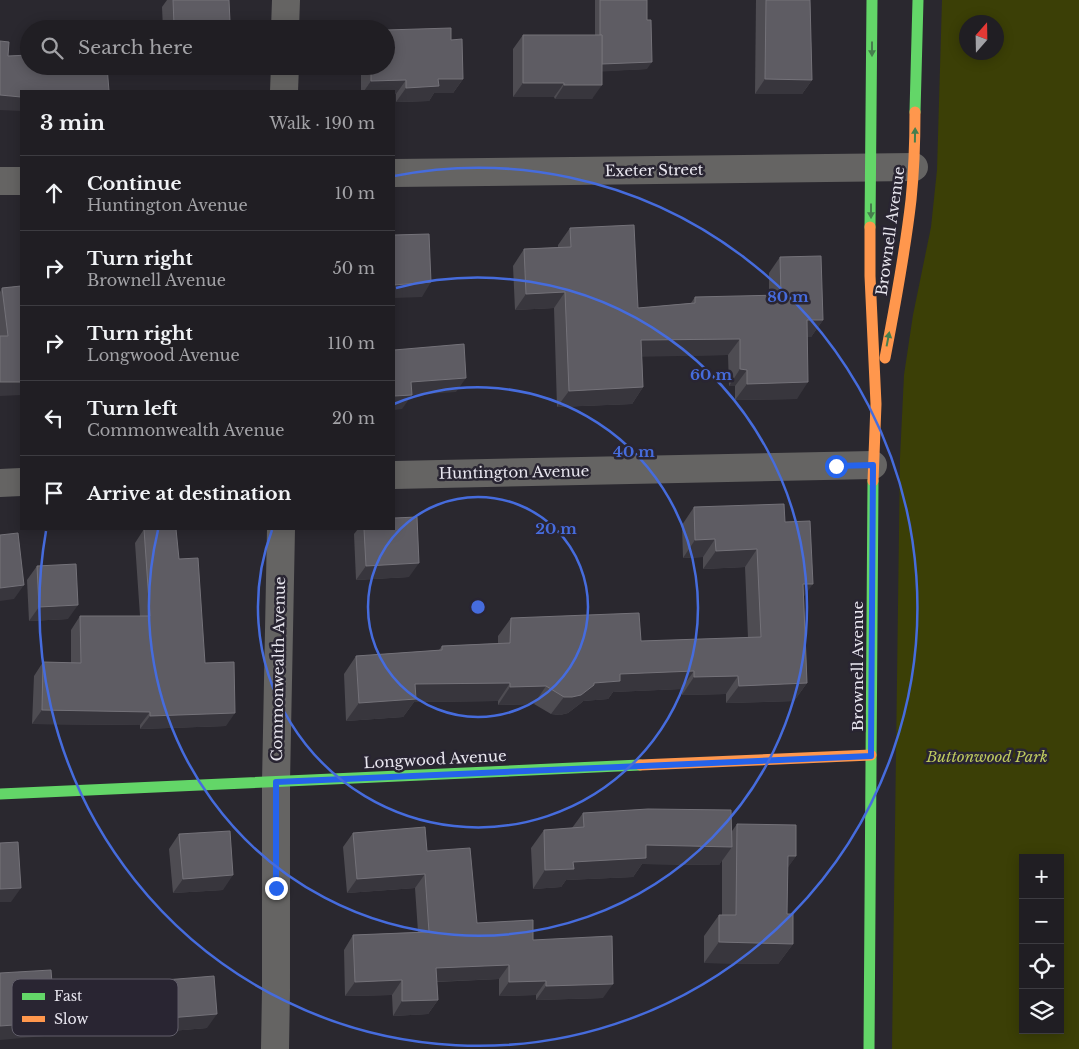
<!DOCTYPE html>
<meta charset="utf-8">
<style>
:root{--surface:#201e23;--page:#28272b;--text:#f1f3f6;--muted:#a2a2a6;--line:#3d3c41}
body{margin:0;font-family:"Libre Baskerville",serif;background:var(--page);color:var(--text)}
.controls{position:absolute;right:15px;bottom:15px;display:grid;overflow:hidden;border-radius:0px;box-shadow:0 2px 12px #0003}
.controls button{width:45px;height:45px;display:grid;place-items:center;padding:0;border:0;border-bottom:1px solid var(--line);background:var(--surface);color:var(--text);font:25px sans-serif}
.compass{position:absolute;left:959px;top:15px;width:45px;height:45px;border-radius:50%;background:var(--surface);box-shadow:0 2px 12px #0003;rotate:20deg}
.stop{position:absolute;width:15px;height:15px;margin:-11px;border:4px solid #2563eb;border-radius:50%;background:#fff}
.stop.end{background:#2563eb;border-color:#fff;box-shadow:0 1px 5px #0008}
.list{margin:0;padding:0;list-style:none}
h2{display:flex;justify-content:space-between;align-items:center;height:65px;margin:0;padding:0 20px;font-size:21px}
h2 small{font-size:16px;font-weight:400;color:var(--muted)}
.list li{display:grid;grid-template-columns:32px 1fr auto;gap:15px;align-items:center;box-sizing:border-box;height:75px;padding:0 20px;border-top:1px solid var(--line)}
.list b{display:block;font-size:19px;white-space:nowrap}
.list p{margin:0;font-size:16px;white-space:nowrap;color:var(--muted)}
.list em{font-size:16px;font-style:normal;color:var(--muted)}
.icon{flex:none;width:28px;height:28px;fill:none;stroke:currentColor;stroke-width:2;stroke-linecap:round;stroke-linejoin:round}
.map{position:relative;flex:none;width:1079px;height:1049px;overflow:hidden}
.search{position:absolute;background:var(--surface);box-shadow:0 2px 12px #0003;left:20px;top:20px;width:375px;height:55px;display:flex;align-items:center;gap:12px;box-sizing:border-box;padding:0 18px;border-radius:28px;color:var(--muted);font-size:19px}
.panel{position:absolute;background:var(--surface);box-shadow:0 2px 12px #0003;left:20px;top:90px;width:375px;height:440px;border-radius:0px}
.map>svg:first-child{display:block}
.green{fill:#3b3f06;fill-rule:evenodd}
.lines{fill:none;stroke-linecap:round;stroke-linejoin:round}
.street{stroke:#656463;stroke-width:28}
.fast{stroke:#63d668;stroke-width:11}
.slow{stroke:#ff974d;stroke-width:11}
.wall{fill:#4e4c52}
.shaded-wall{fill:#38363d}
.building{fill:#5e5c63;stroke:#747279}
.oneway{fill:#467e4d}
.route{stroke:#2563eb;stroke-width:6}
.ring{fill:none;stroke:#466cdd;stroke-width:2.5}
.labels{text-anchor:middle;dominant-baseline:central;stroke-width:5;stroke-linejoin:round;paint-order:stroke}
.street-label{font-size:15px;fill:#e8e6ef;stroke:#292532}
.park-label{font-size:15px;font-style:italic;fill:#beca5e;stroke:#292532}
.key{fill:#292532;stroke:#625f6b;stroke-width:1}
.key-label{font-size:14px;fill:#e8e6ef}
.centre{fill:#466cdd;stroke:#292532;stroke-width:2.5}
.ring-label{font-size:15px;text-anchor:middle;font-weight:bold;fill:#466cdd;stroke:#292532;stroke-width:5;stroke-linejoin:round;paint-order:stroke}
</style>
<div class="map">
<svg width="1079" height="1049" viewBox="0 0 1079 1049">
<rect width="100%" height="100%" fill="#2a282f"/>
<path class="green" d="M942 0H1079V1049H892L900 458 904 375 913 315 931 227 937 170ZM966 22H996V52H966ZM1023 858H1060V1030H1023Z"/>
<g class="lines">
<g class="street">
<path d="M285 29 286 0"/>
<path d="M284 91 285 66"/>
<path d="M394 173 914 167"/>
<path d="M0 181H21"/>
<path d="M394 475 873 465"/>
<path d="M0 483 21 482"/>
<path d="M275 1049 276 990V782L281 529"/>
</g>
<g class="fast">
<path d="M915 112 918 0"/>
<path d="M870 227 872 0"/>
<path d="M0 794 640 765"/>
<path d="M869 1049 873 481"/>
</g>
<g class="slow">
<path d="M870 227V276L876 404 873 481"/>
<path d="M885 358C895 306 905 253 911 200 914 171 915 142 915 112"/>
<path d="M640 765 871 755"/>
</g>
</g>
<g class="wall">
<path d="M167 0H229L226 29H163L162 7Z"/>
<path d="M595 0H647V69L602 71 592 99H555L554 97H513V49L523 35H595Z"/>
<path d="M756 0H810L812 80 802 94H755Z"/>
<path d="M451 40 463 79 453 93H434L429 101 396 102V94H394V91H361V66H386Z"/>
<path d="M570 228 638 308 691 303 695 297 769 296V273L780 257 823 320 811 337H807L797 399 735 400V386H729L728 355 642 356 643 387 632 404 557 407 554 308 515 310 513 266 524 249 558 247V245Z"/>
<path d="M21 286 0 396V292L2 288Z"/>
<path d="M694 507 785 522 804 597 807 683 794 701 726 703V694L682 695 681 689 613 692 608 699 583 701 581 703 568 713 560 715 551 714 534 704 498 705V701L414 702 403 717 346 721 344 674 356 656 439 650 442 646 498 643V636L511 618 641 641 748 638 745 567 703 569V557L683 558 682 525Z"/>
<path d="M144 529 179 559 205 663 226 726 140 729V725L32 724 34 676 43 662 71 663V630L80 616H140L135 543Z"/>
<path d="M358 529H364L409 577 356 580 354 534Z"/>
<path d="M37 566 68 619 29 621 27 580Z"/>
<path d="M583 813 732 831 737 824 796 856 787 868V914L793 944 778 964 704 963V936L719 915H722V860L719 865 642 864 633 877 566 880 561 887 533 889 531 848 544 830 572 828Z"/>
<path d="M353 833 427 851 477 923 533 940 603 998 536 1000V995L499 996V979L437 982 438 1000 428 1014 393 1016 392 995 345 996 344 950 353 935 418 932 415 888 347 893 343 847Z"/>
<path d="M179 834 223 890 173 893 169 849Z"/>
<path d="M153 981 207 1028 147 1033 143 996Z"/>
</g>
<g class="shaded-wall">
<path d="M230 22 226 29H171L174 25Z"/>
<path d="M652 62 647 69 595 72 600 64Z"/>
<path d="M438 79H463L453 93H434L429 101 396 102 406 88Z"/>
<path d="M765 79 812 80 802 94H755Z"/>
<path d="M406 80 396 94H394V91H364L371 81Z"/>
<path d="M523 83H564L554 97H513Z"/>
<path d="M564 85H602L592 99H555Z"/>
<path d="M0 95 21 97V111L0 110Z"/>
<path d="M431 282 422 297 394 298V285Z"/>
<path d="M565 292 554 308 515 310 526 294Z"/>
<path d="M807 320H823L811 337H795Z"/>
<path d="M740 339 728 355 630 357 641 340Z"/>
<path d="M740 369 747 370 735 386H729Z"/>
<path d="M466 378 456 392 412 395 402 409 394 410V396L411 382Z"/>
<path d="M0 382H21V395L0 396Z"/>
<path d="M808 382 797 399 735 400 747 384Z"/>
<path d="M643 387 632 404 557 407 569 391Z"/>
<path d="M715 539 703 557 683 558 695 540Z"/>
<path d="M757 549 745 567 703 569 716 551Z"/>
<path d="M419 563 409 577 356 580 366 566Z"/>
<path d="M803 584H813L800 602Z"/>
<path d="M24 585 14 599 0 601V588Z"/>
<path d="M78 605 68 619 29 621 39 607Z"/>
<path d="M694 671 681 689 613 692 608 699 583 701 581 703 568 713 560 715 551 714 564 697 594 683 620 674Z"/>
<path d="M738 676 726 694 682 695 694 677Z"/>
<path d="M510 683 498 701 414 702 403 717 346 721 359 703 415 684Z"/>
<path d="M807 683 794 701 726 703 739 686Z"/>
<path d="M546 686 534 704 498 705 510 687Z"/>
<path d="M42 710 150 712 140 725 32 724Z"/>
<path d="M235 713 226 726 140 729 150 716Z"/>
<path d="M646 845 732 847 719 865 642 864 633 877 566 880 561 887 533 889 545 870 573 862Z"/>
<path d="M788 856H796L782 876Z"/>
<path d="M425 874 415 888 347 893 357 879Z"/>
<path d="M233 875 223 890 173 893 183 879Z"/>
<path d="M21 888 11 902H0V889Z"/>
<path d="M719 942 793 944 778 964 704 963Z"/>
<path d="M509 965 499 979 427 982 436 968Z"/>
<path d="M402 980 392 995 345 996 355 982Z"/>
<path d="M546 981 536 995 499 996 509 982Z"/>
<path d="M613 984 603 998 536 1000 546 986Z"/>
<path d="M438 1000 428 1014 393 1016 402 1001Z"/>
<path d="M217 1014 207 1028 147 1033 157 1019Z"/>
<path d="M55 1022 45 1036 0 1040V1026Z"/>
</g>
<g class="building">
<path d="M173 0H229L230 22 174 25Z"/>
<path d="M600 0H647V20H651L652 62 602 64V35H600Z"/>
<path d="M766 0H810L812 80 765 79Z"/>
<path d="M451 28V40L462 39 463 79H438L439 86 406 88V80L371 81V66H386V30Z"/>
<path d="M523 35H602V85H564V83H523Z"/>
<path d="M0 41 9 42 8 56 29 55V66H107L109 91H21V97L0 95Z"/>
<path d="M634 225 638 308 695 303V297L781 295 780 257 821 256 823 320H807L808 382 747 384V370L740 369V339L641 340 643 387 569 391 565 292 526 294 524 249 571 247 570 228Z"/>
<path d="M429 234 431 282 394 285V235Z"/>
<path d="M21 286V382H0V336H8L2 288Z"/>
<path d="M464 344 466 378 411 382 412 395 394 396V350Z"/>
<path d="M784 504 785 522 810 521 813 584H803L807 683 739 686 738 676 694 677V671L620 674V681L594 683V685L581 695 572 697H564L546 686 510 687V683L415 684 416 699 359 703 356 656 442 650V646L510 643 511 618 639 613 641 641 761 637 757 549 716 551 715 539 695 540 694 507Z"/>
<path d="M417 517 419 563 366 566 364 529H394V518Z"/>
<path d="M144 529H176L179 559 198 558 205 663 234 662 235 713 150 716V712L42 710 43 662 81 663 80 616H150Z"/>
<path d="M18 533 24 585 0 588V535Z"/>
<path d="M76 564 78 605 39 607 37 566Z"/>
<path d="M648 809 731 810 732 847 646 845V858L573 862 574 869 545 870 544 830 584 827 583 813Z"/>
<path d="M737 824 796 825V856H788L787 914H793V944L719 942V915H736Z"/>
<path d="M425 827 427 851 470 848 477 923 533 920V940L612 936 613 984 546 986V981L509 982V965L436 968 438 1000 402 1001V980L355 982 353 935 429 932 425 874 357 879 353 833Z"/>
<path d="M230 831 233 875 183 879 179 834Z"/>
<path d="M18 842 21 888 0 889V843Z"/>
<path d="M51 970 55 1022 0 1026V973Z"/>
<path d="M214 976 217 1014 157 1019 153 981Z"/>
</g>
<defs><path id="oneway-solid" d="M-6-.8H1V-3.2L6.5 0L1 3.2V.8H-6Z" transform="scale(1.25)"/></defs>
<g class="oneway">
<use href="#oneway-solid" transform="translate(872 49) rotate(90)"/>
<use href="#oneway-solid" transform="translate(915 135) rotate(-89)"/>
<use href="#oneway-solid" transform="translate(871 211) rotate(90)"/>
<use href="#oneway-solid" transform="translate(888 339) rotate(-79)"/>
</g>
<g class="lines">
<path class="route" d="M276 888V782L871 756 873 465 836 466"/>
</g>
<g class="ring">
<circle cx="478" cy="607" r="110"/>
<path d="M394 404A220 220 0 1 1 272 530"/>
<path d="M396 288A329 329 0 1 1 158 530"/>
<path d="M394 176A439 439 0 1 1 46 531"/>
</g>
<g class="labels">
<g class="street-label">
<text transform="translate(654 170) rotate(-1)">Exeter Street</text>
<text transform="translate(890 231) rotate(-82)">Brownell Avenue</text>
<text transform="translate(514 472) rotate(-1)">Huntington Avenue</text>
<text transform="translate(857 666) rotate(-90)">Brownell Avenue</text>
<text transform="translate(278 669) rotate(-89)">Commonwealth Avenue</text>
<text transform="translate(435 759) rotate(-3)">Longwood Avenue</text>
</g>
<g class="park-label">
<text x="987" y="756">Buttonwood Park</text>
</g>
</g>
<rect x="12" y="979" width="166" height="57" rx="8" class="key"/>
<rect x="22" y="993" width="23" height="7" fill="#63d668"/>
<rect x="22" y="1016" width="23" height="6" fill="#ff974d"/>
<g class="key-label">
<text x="54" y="1001">Fast</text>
<text x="54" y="1024">Slow</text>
</g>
<circle cx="478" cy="607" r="8" class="centre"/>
<g class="ring-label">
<text x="788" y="302">80 m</text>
<text x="711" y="380">60 m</text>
<text x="634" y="457">40 m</text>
<text x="556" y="534">20 m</text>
</g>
</svg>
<div class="controls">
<button>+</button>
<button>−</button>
<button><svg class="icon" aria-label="locate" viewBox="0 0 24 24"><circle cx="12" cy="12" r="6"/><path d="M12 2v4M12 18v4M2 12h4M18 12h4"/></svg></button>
<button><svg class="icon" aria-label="layers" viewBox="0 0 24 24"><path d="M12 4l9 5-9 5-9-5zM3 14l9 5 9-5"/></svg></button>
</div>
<svg class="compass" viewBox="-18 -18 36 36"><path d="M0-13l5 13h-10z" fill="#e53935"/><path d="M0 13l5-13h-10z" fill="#a2a2a6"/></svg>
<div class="stop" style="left:836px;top:466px"></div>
<div class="stop end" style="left:276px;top:888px"></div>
<div class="search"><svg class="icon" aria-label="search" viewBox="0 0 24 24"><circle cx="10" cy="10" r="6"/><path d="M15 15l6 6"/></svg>Search here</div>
<section class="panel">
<h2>3 min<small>Walk · 190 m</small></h2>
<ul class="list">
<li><svg class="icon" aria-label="ahead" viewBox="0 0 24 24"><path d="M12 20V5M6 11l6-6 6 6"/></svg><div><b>Continue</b><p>Huntington Avenue</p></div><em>10 m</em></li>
<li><svg class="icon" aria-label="right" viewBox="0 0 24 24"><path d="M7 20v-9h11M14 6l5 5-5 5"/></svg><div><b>Turn right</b><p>Brownell Avenue</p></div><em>50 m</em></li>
<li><svg class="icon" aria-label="right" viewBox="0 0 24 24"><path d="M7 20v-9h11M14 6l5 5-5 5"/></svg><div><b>Turn right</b><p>Longwood Avenue</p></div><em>110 m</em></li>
<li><svg class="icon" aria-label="left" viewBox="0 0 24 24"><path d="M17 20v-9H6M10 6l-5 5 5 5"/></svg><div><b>Turn left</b><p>Commonwealth Avenue</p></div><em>20 m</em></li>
<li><svg class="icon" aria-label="arrive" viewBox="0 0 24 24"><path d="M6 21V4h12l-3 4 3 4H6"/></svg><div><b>Arrive at destination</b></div></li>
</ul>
</section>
</div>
